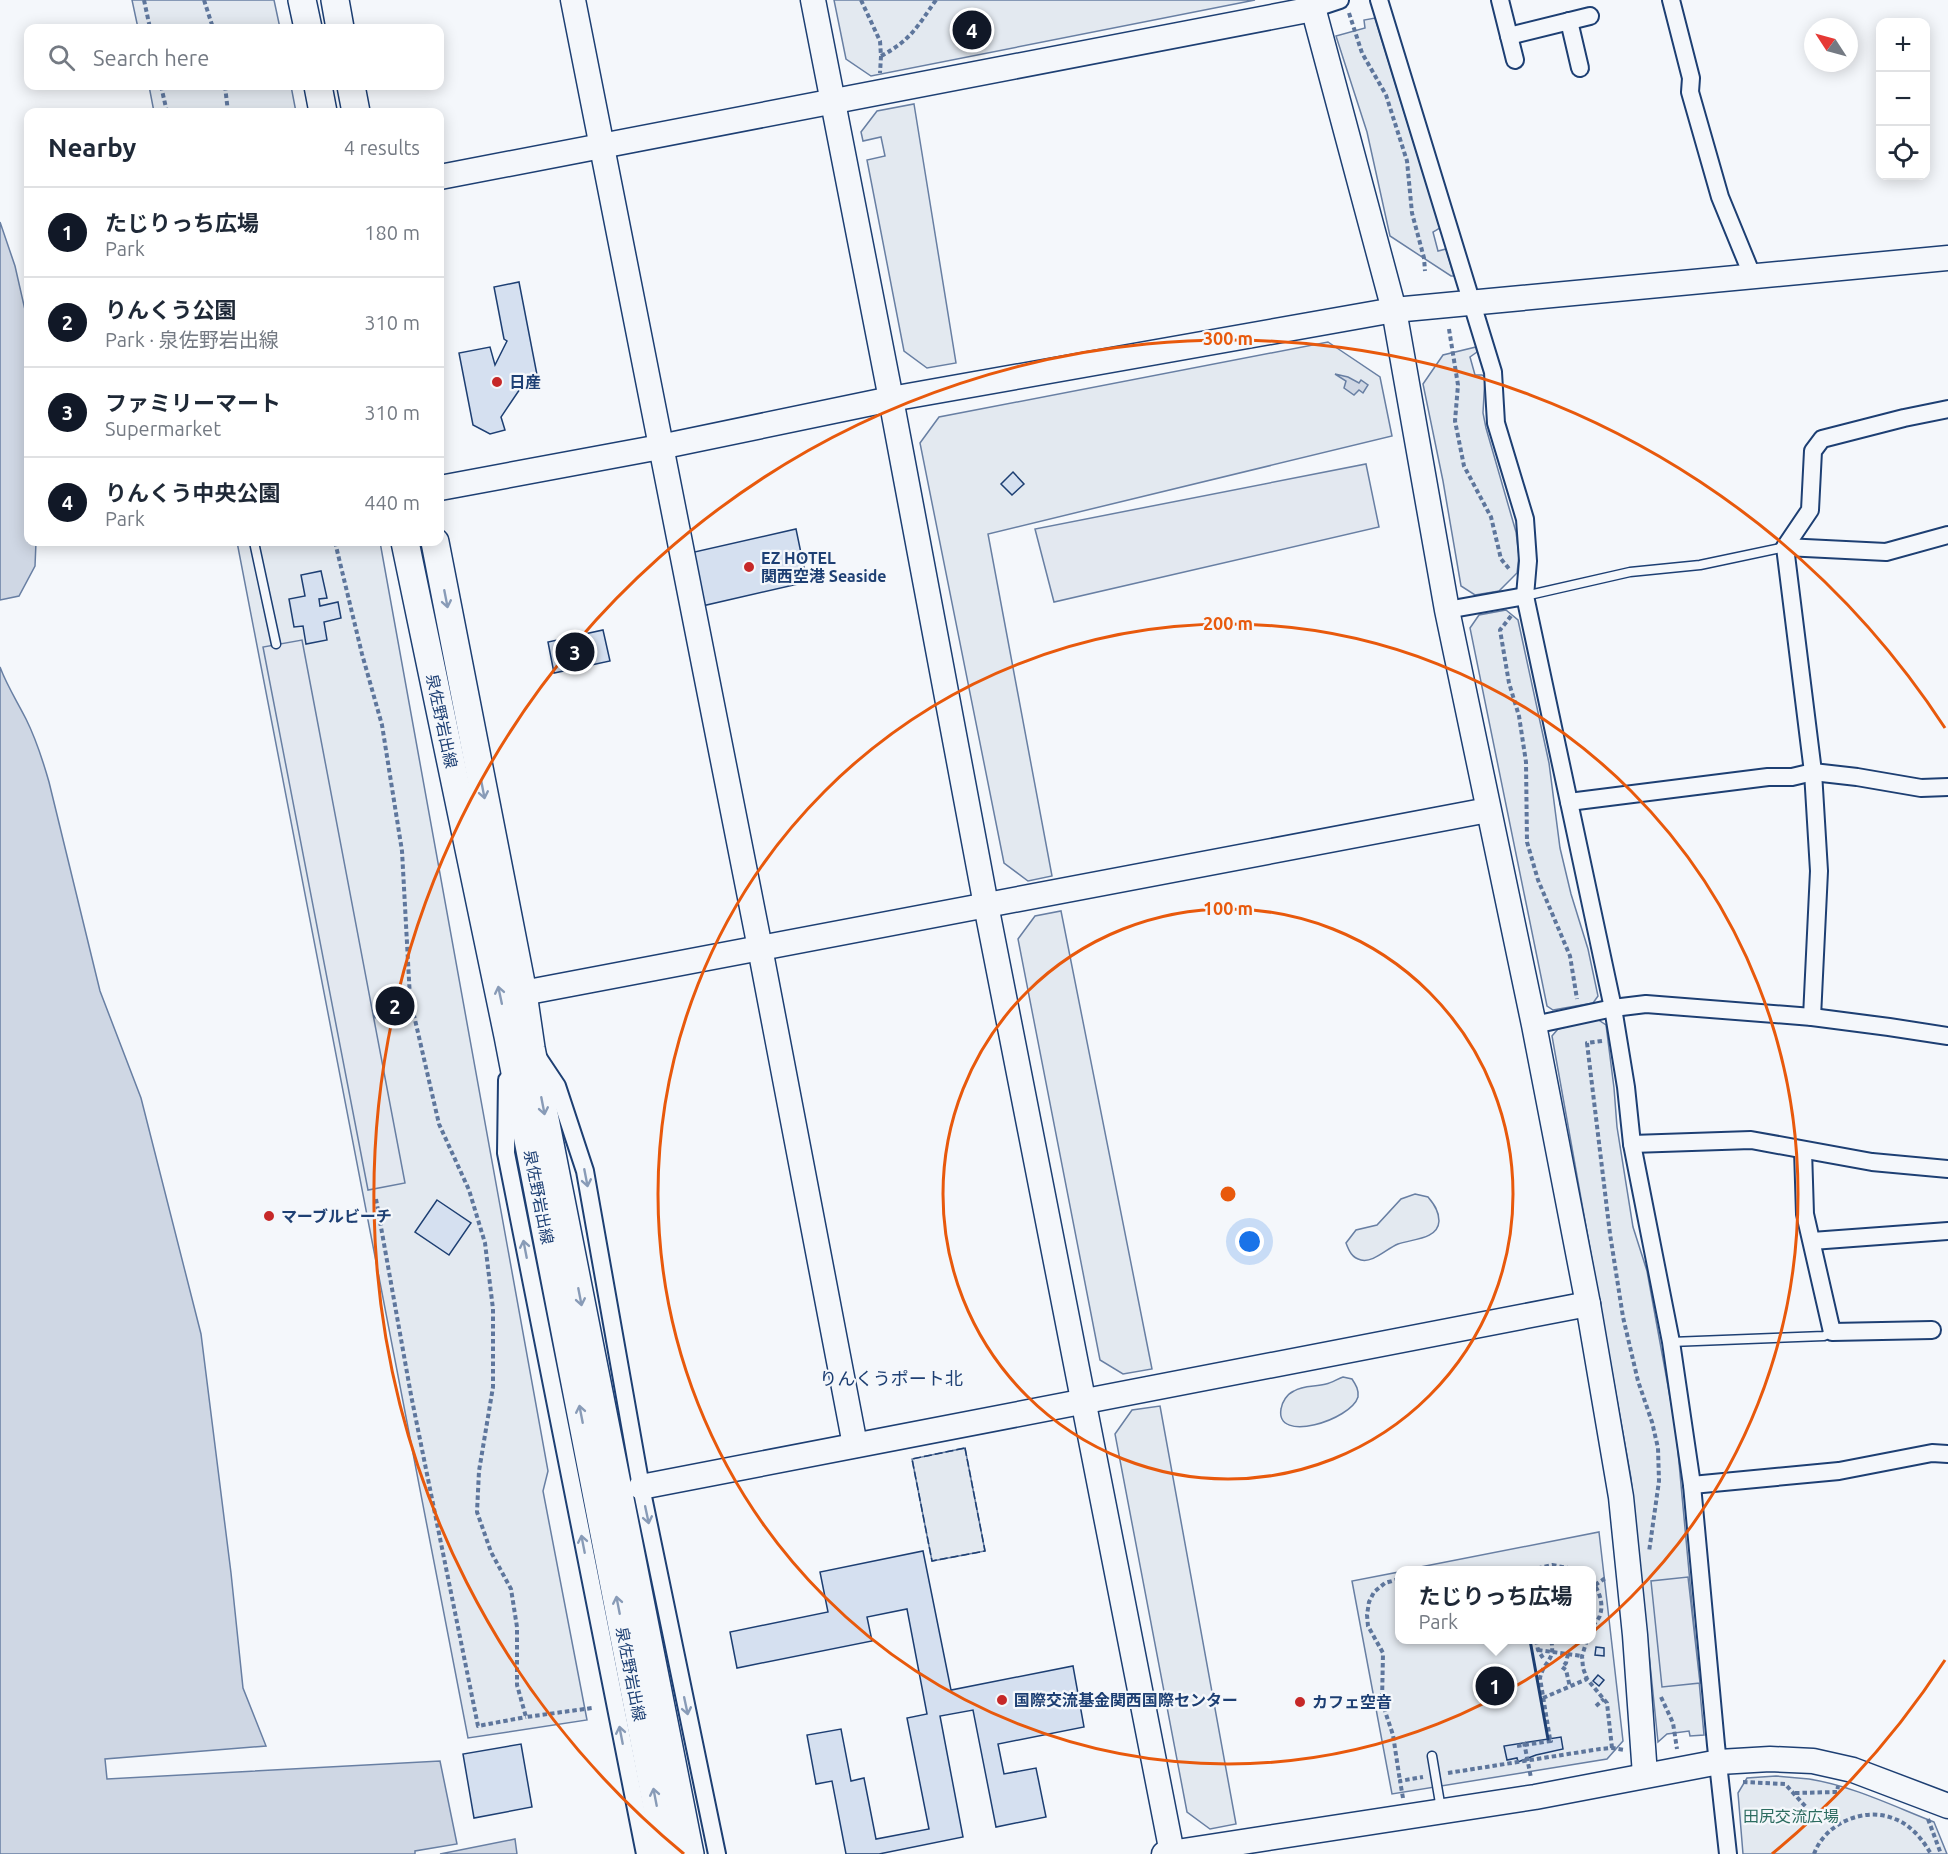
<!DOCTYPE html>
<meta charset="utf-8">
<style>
:root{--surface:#fff;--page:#f2f2f3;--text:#1f2937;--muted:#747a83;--line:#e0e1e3;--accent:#111827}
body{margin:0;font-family:Ubuntu,"Noto Sans JP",sans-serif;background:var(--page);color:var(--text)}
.controls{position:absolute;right:18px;top:18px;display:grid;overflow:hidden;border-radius:12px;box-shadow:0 3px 15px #0003}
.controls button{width:54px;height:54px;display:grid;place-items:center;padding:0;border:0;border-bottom:2px solid var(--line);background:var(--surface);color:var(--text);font:30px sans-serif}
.compass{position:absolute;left:1804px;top:18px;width:54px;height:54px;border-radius:50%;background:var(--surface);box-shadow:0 3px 15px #0003;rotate:306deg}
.you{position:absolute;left:1250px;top:1242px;width:21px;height:21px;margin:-15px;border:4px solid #fff;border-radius:50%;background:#1a73e8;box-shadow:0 0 0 9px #1a73e833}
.badge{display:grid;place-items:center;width:39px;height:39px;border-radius:50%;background:var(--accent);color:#fff;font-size:20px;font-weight:700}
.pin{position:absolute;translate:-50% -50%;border:3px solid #fff;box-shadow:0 2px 6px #0006}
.popup{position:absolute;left:1395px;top:1566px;width:201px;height:78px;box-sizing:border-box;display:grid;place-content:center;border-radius:12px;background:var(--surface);filter:drop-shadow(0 2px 4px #0005);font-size:20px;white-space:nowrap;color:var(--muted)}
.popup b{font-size:22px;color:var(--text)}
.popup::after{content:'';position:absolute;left:50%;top:100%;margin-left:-12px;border:12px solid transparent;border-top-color:var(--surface)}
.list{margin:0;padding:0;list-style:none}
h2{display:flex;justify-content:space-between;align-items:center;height:78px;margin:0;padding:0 24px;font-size:26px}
h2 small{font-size:20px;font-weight:400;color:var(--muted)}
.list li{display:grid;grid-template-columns:39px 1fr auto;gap:18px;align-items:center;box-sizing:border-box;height:90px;padding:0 24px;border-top:2px solid var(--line)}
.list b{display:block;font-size:22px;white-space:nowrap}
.list p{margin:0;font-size:20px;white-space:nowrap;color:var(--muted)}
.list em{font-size:20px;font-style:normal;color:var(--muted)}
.icon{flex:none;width:33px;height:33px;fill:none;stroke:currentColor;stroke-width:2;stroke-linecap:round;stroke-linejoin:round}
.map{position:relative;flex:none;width:1948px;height:1854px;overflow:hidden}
.search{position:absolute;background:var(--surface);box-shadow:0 3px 15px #0003;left:24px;top:24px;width:420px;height:66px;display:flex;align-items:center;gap:15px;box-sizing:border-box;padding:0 21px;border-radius:12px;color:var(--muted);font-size:22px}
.panel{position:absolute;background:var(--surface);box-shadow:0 3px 15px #0003;left:24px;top:108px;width:420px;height:438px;border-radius:12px}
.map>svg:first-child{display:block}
.green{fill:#e3e9f0;stroke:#687fa3;stroke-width:1.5}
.parking{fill:#e3e8f0;stroke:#687fa3;stroke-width:1.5}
.water{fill:#cfd7e4;stroke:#687fa3;stroke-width:1.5}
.building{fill:#d5e0f0;stroke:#1d3f73;stroke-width:1.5}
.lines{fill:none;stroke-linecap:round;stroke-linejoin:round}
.lane-casing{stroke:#1d3f73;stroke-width:11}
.street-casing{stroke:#1d3f73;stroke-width:20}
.secondary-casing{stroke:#1d3f73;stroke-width:27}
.primary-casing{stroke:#1d3f73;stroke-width:30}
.path{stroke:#5e769c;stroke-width:4;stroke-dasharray:4.5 3;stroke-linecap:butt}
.lane{stroke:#f4f7fb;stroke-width:8}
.street{stroke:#f4f7fb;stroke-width:16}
.secondary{stroke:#f4f7fb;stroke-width:24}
.primary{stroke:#f4f7fb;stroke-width:27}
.path-bridge{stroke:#5e769c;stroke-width:4;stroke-dasharray:4.5 3;stroke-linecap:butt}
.fence{stroke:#1d3f73;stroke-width:1.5;stroke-dasharray:8 3;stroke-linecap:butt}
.wall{stroke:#1d3f73;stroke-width:3}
.oneway{stroke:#889bb7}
.ring{fill:none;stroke:#e8590c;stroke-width:3}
.poi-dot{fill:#c62828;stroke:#f4f7fb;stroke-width:2}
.labels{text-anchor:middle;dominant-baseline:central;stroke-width:4.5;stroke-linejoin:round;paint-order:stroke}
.poi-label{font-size:16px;font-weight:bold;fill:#1d3f73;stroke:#f4f7fb;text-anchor:start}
.street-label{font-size:16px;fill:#1d3f73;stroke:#f4f7fb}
.park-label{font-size:16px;fill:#2c6c60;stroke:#f4f7fb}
.neighbourhood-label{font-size:18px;fill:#1d3f73;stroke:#f4f7fb}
.centre{fill:#e8590c;stroke:#f4f7fb;stroke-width:3}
.ring-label{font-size:18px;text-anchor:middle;font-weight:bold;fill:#e8590c;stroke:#f4f7fb;stroke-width:4.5;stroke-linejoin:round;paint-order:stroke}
</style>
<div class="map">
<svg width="1948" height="1854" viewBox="0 0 1948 1854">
<rect width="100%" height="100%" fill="#f4f7fb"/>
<g class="green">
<path d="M132 0H274L280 28H138Z"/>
<path d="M834 0H1255L871 76 846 59Z"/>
<path d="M1375 18 1440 228 1433 232 1438 251 1446 249 1454 276H1451L1390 236 1367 132 1336 36 1365 28 1364 20Z"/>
<path d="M149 86H291L296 112H154Z"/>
<path d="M914 104 956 363 927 368 904 351 867 160 885 156 881 137 863 141 861 132 877 111Z"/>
<path d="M1328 342 1380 377 1392 436 988 534 1052 876 1028 881 1004 863 920 443 939 417Z"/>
<path d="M1476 347 1477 352 1470 357 1475 375H1482L1485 377 1483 413 1486 428 1516 532 1519 556 1517 573 1499 591 1475 595 1461 586 1443 481 1423 384 1443 355Z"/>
<path d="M237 542H380L548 1471 543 1491 587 1720 468 1738Z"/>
<path d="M1506 610 1518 620 1549 763 1560 848 1571 894 1588 949 1598 996 1593 1003 1553 1010 1547 1006 1470 628 1479 615Z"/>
<path d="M1061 911 1152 1369 1123 1374 1100 1360 1018 939 1035 916Z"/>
<path d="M1597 1019 1606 1025 1614 1088 1617 1127 1633 1227 1647 1271 1676 1430 1704 1735 1690 1736 1689 1731 1667 1734 1658 1742 1631 1478 1552 1036 1558 1029Z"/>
<path d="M1415 1194 1428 1197C1434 1204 1439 1211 1439 1221 1438 1240 1411 1239 1398 1244 1386 1249 1373 1263 1361 1260 1352 1258 1349 1251 1346 1243L1356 1230 1377 1225 1401 1199Z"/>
<path d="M1343 1377 1352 1379C1356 1385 1359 1390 1358 1397 1351 1420 1275 1444 1281 1409 1282 1402 1287 1394 1294 1391 1303 1385 1316 1387 1326 1384 1332 1383 1337 1379 1343 1377Z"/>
<path d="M1160 1406 1236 1824 1210 1829 1187 1812 1115 1434 1132 1410Z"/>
<path d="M965 1448 985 1551 932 1561 912 1459Z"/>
<path d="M1599 1532 1623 1741 1607 1759 1392 1794 1352 1581 1399 1572V1640H1591V1570H1405Z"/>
<path d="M1776 1776C1787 1777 1798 1778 1809 1779 1853 1786 1893 1806 1934 1822L1947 1854H1743L1738 1793 1747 1778Z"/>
</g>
<g class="parking">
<path d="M1366 464 1379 527 1054 602 1035 529Z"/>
<path d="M302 640 405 1183 368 1190 263 647Z"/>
<path d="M1688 1577 1700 1683 1662 1687 1651 1581Z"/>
</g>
<g class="water">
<path d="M0 222 15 266 28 323V542H36L35 566 19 596 0 600Z"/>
<path d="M1335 374 1348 377 1359 383 1361 380 1368 385 1363 393 1359 390 1354 395 1344 388 1346 381Z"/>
<path d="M0 667C7 686 17 701 26 719 36 739 43 761 49 782L100 991 141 1098 201 1334 231 1573 243 1688 266 1746 105 1759 107 1779 440 1761 457 1844 415 1851V1854H0Z"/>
<path d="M515 1839 517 1854H440Z"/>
</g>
<g class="building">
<path d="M519 282 538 380 524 383 501 417 505 430 490 434 473 425 459 353 490 347 495 365 507 341 504 339 494 287Z"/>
<path d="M1013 472 1024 484 1012 495 1001 484Z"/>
<path d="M796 529 807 582 702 606 690 553Z"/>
<path d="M321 571 327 598 319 599 320 606 338 602 341 618 324 622 327 640 306 644 303 626 294 627 289 599 305 596 301 575Z"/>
<path d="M603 630 610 661 554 673 548 642Z"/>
<path d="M437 1200 471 1223 449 1255 415 1232Z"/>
<path d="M923 1551 951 1690 1073 1666 1084 1727 998 1744 1004 1774 1036 1768 1046 1817 996 1827 973 1710 940 1716 963 1837 879 1854H846L832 1781 816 1784 807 1735 841 1729 851 1781 864 1778 876 1839 929 1829 907 1718 927 1714 907 1609 867 1617 872 1641 737 1668 730 1632 828 1612 820 1572Z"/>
<path d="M1596 1647 1604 1648V1656L1595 1655Z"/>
<path d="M1598 1675 1604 1680 1599 1686 1593 1681Z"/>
<path d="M1561 1737 1563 1749 1536 1755 1518 1762 1517 1758 1507 1760 1504 1746Z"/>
<path d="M521 1744 532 1807 474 1818 463 1754Z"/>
</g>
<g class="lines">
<defs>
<g id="lane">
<path d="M254 542 276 644"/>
<path d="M1525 596 1630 572 1700 565 1785 547"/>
<path d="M1671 1342 1824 1336 1832 1332"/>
<path d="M1432 1756 1441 1809"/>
</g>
<g id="street">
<path d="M1379 0 1493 372 1496 423 1525 519 1528 561 1525 596 1613 1008 1626 1087 1632 1144 1671 1342 1692 1485 1716 1745 1728 1854"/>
<path d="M1500 0 1515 60"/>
<path d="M1671 0 1691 78 1690 92 1720 197 1752 275"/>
<path d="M1313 9 1340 0"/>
<path d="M1569 21 1580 68"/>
<path d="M1509 36 1590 16"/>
<path d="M1785 547 1886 552 1948 535"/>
<path d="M1447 610 1525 596"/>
<path d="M1569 802 1768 777H1792L1813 772 1857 777 1921 788 1948 787"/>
<path d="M1812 1017 1819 871 1813 772 1785 547 1810 510 1813 451 1822 439 1904 418 1948 409"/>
<path d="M1534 1025 1613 1008 1646 1004 1812 1017 1889 1027 1948 1036"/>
<path d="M539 1059 557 1086 585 1171 641 1487 717 1854"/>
<path d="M507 1080 506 1153 645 1854"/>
<path d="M1632 1144 1751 1140 1872 1162 1948 1169"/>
<path d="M1803 1150 1805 1214 1832 1332 1932 1330"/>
<path d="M1812 1241 1948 1231"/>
<path d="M1692 1485 1839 1471 1932 1453 1948 1454"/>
</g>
<g id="secondary">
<path d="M573 0 760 948 855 1445"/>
<path d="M813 0 891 399 986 905 1172 1853"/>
<path d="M1311 0 1394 310 1447 610 1534 1025 1588 1304 1621 1497 1635 1635 1645 1775"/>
<path d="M440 177 1313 9"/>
<path d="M440 488 660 447 891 399 1394 310 1948 258"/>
<path d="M523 993 1488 810"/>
<path d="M641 1487 1588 1304"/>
<path d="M1164 1854 1535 1797 1719 1762 1770 1759 1813 1761 1853 1770 1948 1806"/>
</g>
<g id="primary">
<path d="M302 0 308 28"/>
<path d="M335 0 340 28"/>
<path d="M318 86 323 112"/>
<path d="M351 86 356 112"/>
<path d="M405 542 508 1036 666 1854"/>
<path d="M435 542 523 993 531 1048 690 1854"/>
</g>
</defs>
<use href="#lane" class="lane-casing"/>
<use href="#street" class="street-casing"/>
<use href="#secondary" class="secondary-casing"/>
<use href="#primary" class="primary-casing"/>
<g class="path">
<path d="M144 0 150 28"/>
<path d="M204 0 213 28"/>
<path d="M861 0 880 41 881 56 880 73"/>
<path d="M1349 13 1362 53 1386 95 1407 161 1412 213 1424 258 1425 271"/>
<path d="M881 56C911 40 917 27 936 0"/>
<path d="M161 86 167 112"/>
<path d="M225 86 228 112"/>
<path d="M1449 329 1458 385 1455 421 1464 466 1491 517 1501 559 1510 570"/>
<path d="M335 542 362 654 382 725 402 851 410 998 439 1124 469 1190 485 1243 493 1309V1387L479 1471 477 1512 491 1552 511 1589 517 1627V1685L526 1717 592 1708"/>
<path d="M1511 616 1500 630 1509 683 1519 716 1526 762 1527 842 1538 880 1570 956 1577 999"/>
<path d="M374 1017 410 998"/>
<path d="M1602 1041 1587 1043 1610 1234 1623 1317 1638 1381 1652 1422 1658 1448 1659 1481 1649 1552"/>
<path d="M376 1199 411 1395 478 1726 526 1717"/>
<path d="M1530 1570 1552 1565 1578 1570"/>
<path d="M1399 1579 1385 1583 1374 1592 1369 1602 1367 1615 1368 1626 1383 1653 1382 1702 1393 1735 1400 1781"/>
<path d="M1591 1581C1599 1589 1604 1604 1600 1615 1599 1620 1593 1624 1591 1628"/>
<path d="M1595 1585 1604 1579 1608 1578"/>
<path d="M1591 1616 1592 1625"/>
<path d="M1536 1640 1538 1650 1543 1658"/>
<path d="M1587 1640 1582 1656 1583 1668 1587 1679 1607 1703 1612 1748"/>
<path d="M1538 1650 1582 1656"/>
<path d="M1568 1654 1566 1663 1562 1667 1566 1670 1570 1687"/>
<path d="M1661 1697 1673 1723 1677 1749"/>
<path d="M1543 1698 1587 1679"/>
<path d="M1596 1706 1604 1699"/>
<path d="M1550 1739 1540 1678C1544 1660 1556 1661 1551 1640"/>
<path d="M1524 1742 1531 1778"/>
<path d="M1448 1773 1600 1749 1612 1748 1625 1750"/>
<path d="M1743 1782 1785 1784 1806 1807"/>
<path d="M1795 1793 1837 1792 1838 1786"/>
<path d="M1403 1798 1400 1781 1423 1777"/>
<path d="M1928 1819 1941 1854"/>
<path d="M1814 1854C1825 1823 1865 1806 1895 1819 1911 1825 1923 1840 1931 1854"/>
</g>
<use href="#lane" class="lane"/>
<use href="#street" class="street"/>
<use href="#secondary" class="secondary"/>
<use href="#primary" class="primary"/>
<path class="path-bridge" d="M1517 1746 1551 1741 1550 1739"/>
<path class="fence" d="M965 1448 985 1551 932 1561 912 1459Z"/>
<path class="wall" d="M1530 1640 1548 1739"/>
</g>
<defs><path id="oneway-shaft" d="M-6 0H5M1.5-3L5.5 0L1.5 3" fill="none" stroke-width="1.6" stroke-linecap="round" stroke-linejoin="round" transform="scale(1.5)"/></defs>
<g class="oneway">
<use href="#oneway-shaft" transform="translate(446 599) rotate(79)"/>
<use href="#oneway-shaft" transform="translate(483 790) rotate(79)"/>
<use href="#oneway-shaft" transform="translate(500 995) rotate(-102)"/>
<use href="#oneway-shaft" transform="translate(543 1106) rotate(79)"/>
<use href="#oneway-shaft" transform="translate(586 1178) rotate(79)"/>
<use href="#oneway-shaft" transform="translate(525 1249) rotate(-101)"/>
<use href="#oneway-shaft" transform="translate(580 1297) rotate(79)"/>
<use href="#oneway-shaft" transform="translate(581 1414) rotate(-101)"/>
<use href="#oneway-shaft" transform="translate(647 1515) rotate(78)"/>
<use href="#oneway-shaft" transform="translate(583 1544) rotate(-101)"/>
<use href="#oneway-shaft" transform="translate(618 1605) rotate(-101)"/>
<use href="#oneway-shaft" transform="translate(686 1706) rotate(78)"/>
<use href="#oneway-shaft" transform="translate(621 1735) rotate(-101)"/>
<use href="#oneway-shaft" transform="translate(655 1797) rotate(-101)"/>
</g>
<g class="ring">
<circle cx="1228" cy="1194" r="285"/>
<circle cx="1228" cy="1194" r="570"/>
<path d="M1945 1660A855 855 0 0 1 1772 1854M684 1854A855 855 0 1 1 1945 728"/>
</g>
<g class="poi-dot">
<circle cx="497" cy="382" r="6"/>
<circle cx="749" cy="567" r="6"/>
<circle cx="269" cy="1216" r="6"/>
<circle cx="1002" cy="1700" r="6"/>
<circle cx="1300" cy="1702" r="6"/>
</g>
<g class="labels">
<g class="poi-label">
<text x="509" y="382">日産</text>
<text x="761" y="558">EZ HOTEL<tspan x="761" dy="18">関西空港 Seaside</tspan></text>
<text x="281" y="1216">マーブルビーチ</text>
<text x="1014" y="1700">国際交流基金関西国際センター</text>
<text x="1312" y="1702">カフェ空音</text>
</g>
<g class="street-label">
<text transform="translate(442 721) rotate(78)">泉佐野岩出線</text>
<text transform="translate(539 1197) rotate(79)">泉佐野岩出線</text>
<text transform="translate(631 1674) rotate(79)">泉佐野岩出線</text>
</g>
<g class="park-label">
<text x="1791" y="1816">田尻交流広場</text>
</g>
<g class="neighbourhood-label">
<text x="891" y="1378">りんくうポート北</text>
</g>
</g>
<circle cx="1228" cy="1194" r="9" class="centre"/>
<g class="ring-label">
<text x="1228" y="345">300 m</text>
<text x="1228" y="630">200 m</text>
<text x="1228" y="915">100 m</text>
</g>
</svg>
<div class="controls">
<button>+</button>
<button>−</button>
<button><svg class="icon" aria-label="locate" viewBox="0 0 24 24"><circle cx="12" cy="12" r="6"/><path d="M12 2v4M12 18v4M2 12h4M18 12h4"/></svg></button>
</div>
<svg class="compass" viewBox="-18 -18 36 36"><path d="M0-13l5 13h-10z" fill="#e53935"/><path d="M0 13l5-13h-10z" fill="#747a83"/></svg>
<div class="you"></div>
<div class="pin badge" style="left:1495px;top:1686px">1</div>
<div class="popup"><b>たじりっち広場</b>Park</div>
<div class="pin badge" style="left:395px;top:1006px">2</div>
<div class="pin badge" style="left:575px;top:652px">3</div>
<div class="pin badge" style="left:972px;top:30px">4</div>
<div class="search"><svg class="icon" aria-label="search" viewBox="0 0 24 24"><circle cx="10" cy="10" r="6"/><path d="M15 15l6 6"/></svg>Search here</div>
<section class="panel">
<h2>Nearby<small>4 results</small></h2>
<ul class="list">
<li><span class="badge">1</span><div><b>たじりっち広場</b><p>Park</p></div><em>180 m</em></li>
<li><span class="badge">2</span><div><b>りんくう公園</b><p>Park · 泉佐野岩出線</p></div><em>310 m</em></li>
<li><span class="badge">3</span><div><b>ファミリーマート</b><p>Supermarket</p></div><em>310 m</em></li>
<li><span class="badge">4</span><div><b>りんくう中央公園</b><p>Park</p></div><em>440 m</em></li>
</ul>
</section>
</div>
